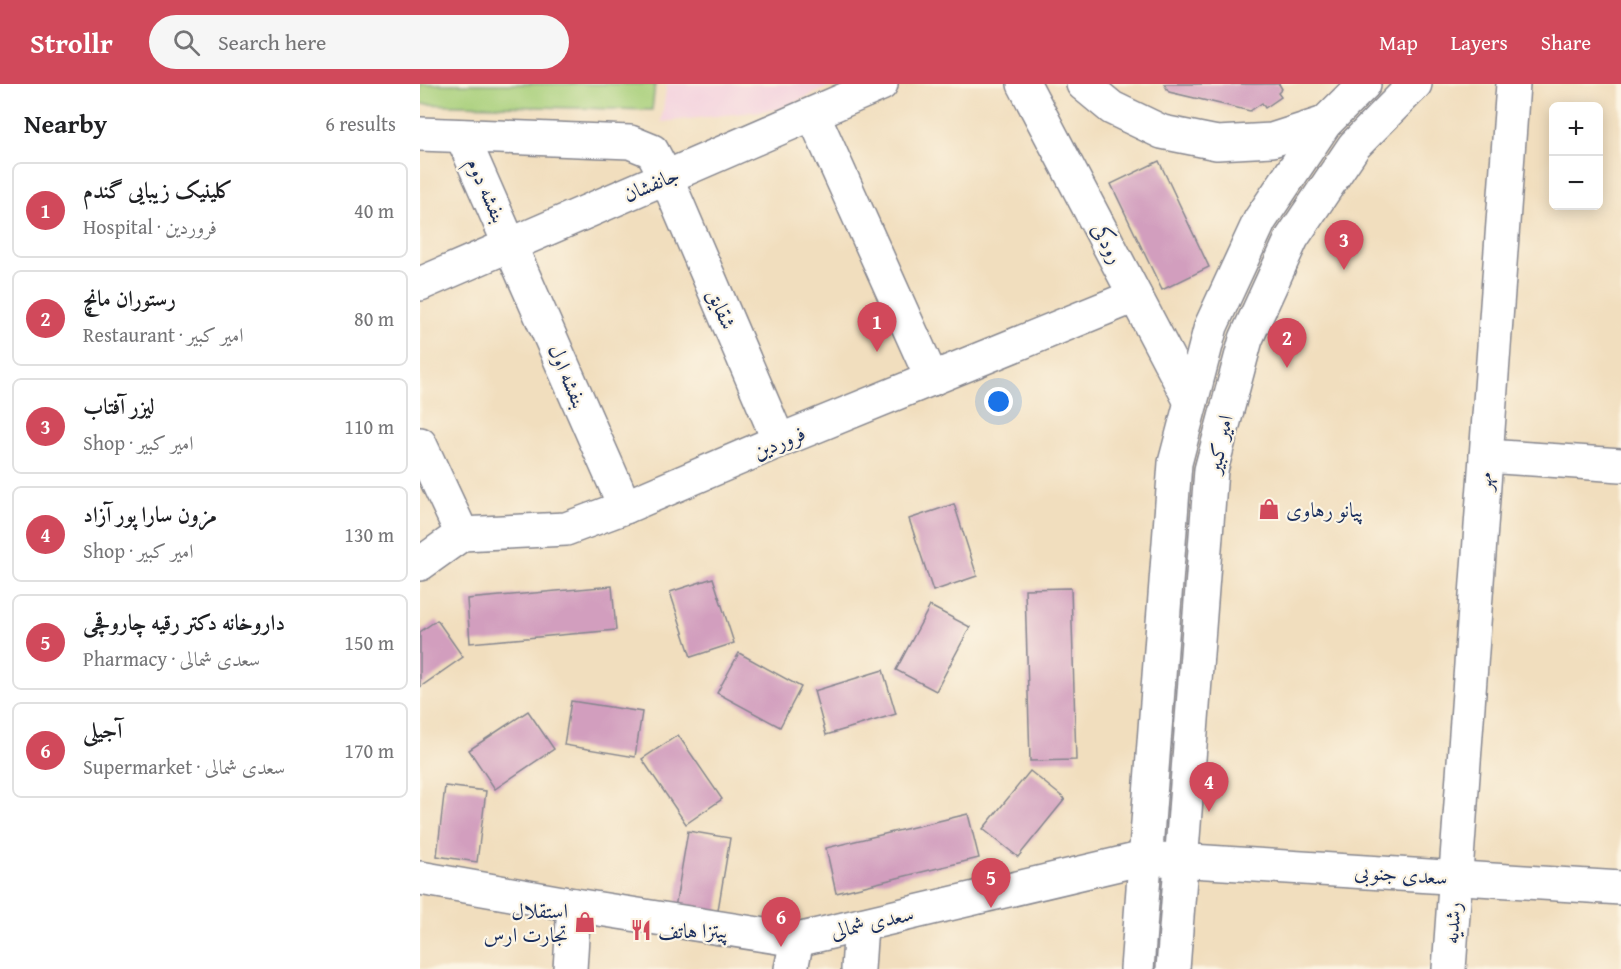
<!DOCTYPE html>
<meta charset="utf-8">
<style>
:root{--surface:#fff;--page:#f6f6f6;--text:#202124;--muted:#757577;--line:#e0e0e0;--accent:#d1495b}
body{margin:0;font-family:"Gentium Book Plus",Amiri,serif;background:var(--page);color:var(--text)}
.controls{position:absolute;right:18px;top:18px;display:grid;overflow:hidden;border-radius:9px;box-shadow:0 3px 15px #0003}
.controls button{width:54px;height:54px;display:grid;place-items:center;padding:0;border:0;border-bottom:2px solid var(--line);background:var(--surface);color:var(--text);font:30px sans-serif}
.you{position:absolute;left:579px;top:318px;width:21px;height:21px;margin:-15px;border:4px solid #fff;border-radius:50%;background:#1a73e8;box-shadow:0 0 0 9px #1a73e833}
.badge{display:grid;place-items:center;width:39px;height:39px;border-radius:50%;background:var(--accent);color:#fff;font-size:20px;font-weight:700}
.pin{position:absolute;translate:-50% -50px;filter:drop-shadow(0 2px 3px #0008)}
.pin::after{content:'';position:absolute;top:32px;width:21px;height:18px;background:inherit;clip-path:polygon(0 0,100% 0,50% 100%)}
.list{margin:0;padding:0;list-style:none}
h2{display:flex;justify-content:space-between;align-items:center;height:78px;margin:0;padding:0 24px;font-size:26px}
h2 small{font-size:20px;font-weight:400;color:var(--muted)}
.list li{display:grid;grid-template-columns:39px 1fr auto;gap:18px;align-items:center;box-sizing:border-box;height:96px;margin:0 12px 12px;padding:0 12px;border:2px solid var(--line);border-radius:9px}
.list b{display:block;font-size:22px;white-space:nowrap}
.list p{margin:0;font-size:20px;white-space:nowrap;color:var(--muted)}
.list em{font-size:20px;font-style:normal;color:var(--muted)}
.icon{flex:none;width:33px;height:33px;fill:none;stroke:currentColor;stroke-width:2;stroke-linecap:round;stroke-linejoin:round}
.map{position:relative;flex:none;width:1201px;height:885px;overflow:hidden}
header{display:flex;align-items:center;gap:36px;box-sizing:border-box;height:84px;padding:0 30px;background:var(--accent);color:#fff}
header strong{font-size:28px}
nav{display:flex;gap:33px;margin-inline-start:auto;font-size:21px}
.search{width:420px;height:54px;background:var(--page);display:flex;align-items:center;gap:15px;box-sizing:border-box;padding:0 21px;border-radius:33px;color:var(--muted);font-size:22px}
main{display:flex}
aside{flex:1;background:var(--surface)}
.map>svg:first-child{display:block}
.built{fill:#f3cfde}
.green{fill:#a7cf79;stroke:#617f6c;stroke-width:1.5}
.building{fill:#d29ebe}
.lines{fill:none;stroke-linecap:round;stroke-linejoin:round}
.minor-casing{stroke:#86868e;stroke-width:36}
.major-casing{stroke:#86868e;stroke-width:36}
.minor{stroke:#fff;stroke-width:33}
.major{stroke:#fff;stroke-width:33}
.labels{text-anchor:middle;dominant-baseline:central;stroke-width:4.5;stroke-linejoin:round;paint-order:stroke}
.street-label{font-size:21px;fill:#1b2f5e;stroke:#fcf5e5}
.poi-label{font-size:21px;fill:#1b2f5e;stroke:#fcf5e5;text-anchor:start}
</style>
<header>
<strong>Strollr</strong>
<div class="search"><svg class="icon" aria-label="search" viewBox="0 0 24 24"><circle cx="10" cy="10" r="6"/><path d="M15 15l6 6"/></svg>Search here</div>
<nav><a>Map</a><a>Layers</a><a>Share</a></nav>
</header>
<main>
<aside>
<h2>Nearby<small>6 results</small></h2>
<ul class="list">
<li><span class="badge">1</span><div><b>کلینیک زیبایی گندم</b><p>Hospital · فروردین</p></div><em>40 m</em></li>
<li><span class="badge">2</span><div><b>رستوران مانچ</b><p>Restaurant · امیر کبیر</p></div><em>80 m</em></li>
<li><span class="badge">3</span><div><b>لیزر آفتاب</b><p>Shop · امیر کبیر</p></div><em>110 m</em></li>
<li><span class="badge">4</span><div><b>مزون سارا پور آزاد</b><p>Shop · امیر کبیر</p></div><em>130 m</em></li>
<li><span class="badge">5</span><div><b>داروخانه دکتر رقیه چاروقچی</b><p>Pharmacy · سعدى شمالى</p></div><em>150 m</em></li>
<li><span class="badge">6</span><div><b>آجیلی</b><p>Supermarket · سعدى شمالى</p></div><em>170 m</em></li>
</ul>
</aside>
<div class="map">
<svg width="1201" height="885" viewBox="0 0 1201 885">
<rect width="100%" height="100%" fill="#fcf5e5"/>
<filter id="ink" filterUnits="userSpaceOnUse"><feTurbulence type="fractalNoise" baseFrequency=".0167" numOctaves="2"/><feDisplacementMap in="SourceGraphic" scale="12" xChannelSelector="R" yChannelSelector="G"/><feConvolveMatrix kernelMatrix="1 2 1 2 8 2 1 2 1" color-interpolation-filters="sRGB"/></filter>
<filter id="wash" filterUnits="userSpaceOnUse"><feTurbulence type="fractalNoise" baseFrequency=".008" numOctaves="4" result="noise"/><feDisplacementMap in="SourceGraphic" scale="24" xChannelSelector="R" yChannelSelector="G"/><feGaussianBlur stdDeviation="1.35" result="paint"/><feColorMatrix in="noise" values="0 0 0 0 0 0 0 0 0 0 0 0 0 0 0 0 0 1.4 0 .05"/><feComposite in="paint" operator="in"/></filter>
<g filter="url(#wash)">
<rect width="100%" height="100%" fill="#f1debe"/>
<path class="built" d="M247 0H415L360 25 241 38Z"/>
<path class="green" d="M0 0H235L232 26 0 20Z"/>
<g id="blocks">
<g class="building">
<path d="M744 0H859L862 5 858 9 861 13 845 24 842 19 830 27 749 8Z"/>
<path d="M739 77 789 183 742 206 691 100Z"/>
<path d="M534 420 557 492 513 507 489 435Z"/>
<path d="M293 494 314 559 271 573 250 508Z"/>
<path d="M192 502 196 546 50 559 47 515Z"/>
<path d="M651 504 656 676 610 677 605 505Z"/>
<path d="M510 522 550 543 516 607 476 586Z"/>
<path d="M17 536 43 573 0 603V548Z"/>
<path d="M319 569 381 603 360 643 297 609Z"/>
<path d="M463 586 476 630 406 651 394 607Z"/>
<path d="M151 617 222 628 215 673 144 661Z"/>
<path d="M108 627 134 665 75 705 49 666Z"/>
<path d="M258 651 302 715 266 740 222 675Z"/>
<path d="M610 687 645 715 598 773 563 745Z"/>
<path d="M25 702 66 707 57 778 17 772Z"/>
<path d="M548 730 559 774 416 809 406 764Z"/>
<path d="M268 747 310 754 297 832 255 824Z"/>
</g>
</g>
</g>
<g filter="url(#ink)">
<use href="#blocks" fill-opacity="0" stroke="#86868e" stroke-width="1.5"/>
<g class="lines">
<defs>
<g id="minor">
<path d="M393 30 512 295"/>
<path d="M0 50 210 58 232 67 246 93 359 357"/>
<path d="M42 52 205 423"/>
<path d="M0 200 461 0"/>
<path d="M0 360 42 450"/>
<path d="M1066 372 1201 381"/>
<path d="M0 480 42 450 146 445 205 423 359 357 715 212"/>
<path d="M371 885 377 856"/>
<path d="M438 885 441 841"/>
<path d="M1029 885 1093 0"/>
</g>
<g id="major">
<path d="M604 0 771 318"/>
<path d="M663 0 692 24 742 48 797 59 852 56 905 39"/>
<path d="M0 794 154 821 377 856 724 774 1201 804"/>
<path d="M150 885 154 821"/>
<path d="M717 885 755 379 791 242 840 136 905 39 944 0"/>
<path d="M753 885 791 386 826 255 872 154 934 62 995 0"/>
</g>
</defs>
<use href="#minor" class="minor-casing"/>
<use href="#major" class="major-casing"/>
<use href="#minor" class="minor"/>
<use href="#major" class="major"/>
</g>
</g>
<defs>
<symbol id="shop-bare" viewBox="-9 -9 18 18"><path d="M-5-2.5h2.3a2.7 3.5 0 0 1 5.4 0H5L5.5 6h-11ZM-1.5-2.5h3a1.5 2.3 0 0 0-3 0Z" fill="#d1495b" stroke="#fcf5e5" stroke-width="2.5" paint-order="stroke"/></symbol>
<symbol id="restaurant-bare" viewBox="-9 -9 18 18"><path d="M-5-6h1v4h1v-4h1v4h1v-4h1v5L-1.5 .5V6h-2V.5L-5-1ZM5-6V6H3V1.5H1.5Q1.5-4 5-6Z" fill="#d1495b" stroke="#fcf5e5" stroke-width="2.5" paint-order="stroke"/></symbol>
</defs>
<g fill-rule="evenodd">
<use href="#shop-bare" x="834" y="410" width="30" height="30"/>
<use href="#shop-bare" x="150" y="823" width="30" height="30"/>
<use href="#restaurant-bare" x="206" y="831" width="30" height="30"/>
</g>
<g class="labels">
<g class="street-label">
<text transform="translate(231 100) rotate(-23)">جانفشان</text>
<text transform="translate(67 106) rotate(66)">بنفشه دوم</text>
<text transform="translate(688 159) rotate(62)">رودکى</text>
<text transform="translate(302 225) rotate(67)">شقایق</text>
<text transform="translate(148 292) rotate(67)">بنفشه اول</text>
<text transform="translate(359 358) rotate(-23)">فروردین</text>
<text transform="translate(799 360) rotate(-77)">امیر کبیر</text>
<text transform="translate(1064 397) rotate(-86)">مهر</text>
<text transform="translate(981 790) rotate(4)">سعدى جنوبی</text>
<text transform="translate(452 838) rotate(-13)">سعدى شمالى</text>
<text transform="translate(1032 839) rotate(-86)">رشدیه</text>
</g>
<g class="poi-label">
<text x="866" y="425">پیانو رهاوی</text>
<text x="148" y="826" text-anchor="end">استقلال<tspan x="148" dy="24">تجارت ارس</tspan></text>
<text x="238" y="846">پیتزا هاتف</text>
</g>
</g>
</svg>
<div class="controls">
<button>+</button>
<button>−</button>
</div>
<div class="you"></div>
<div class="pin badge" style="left:457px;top:268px">1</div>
<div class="pin badge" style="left:867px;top:284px">2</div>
<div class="pin badge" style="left:924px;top:186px">3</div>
<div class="pin badge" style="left:789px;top:728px">4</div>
<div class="pin badge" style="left:571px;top:824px">5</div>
<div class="pin badge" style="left:361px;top:863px">6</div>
</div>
</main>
